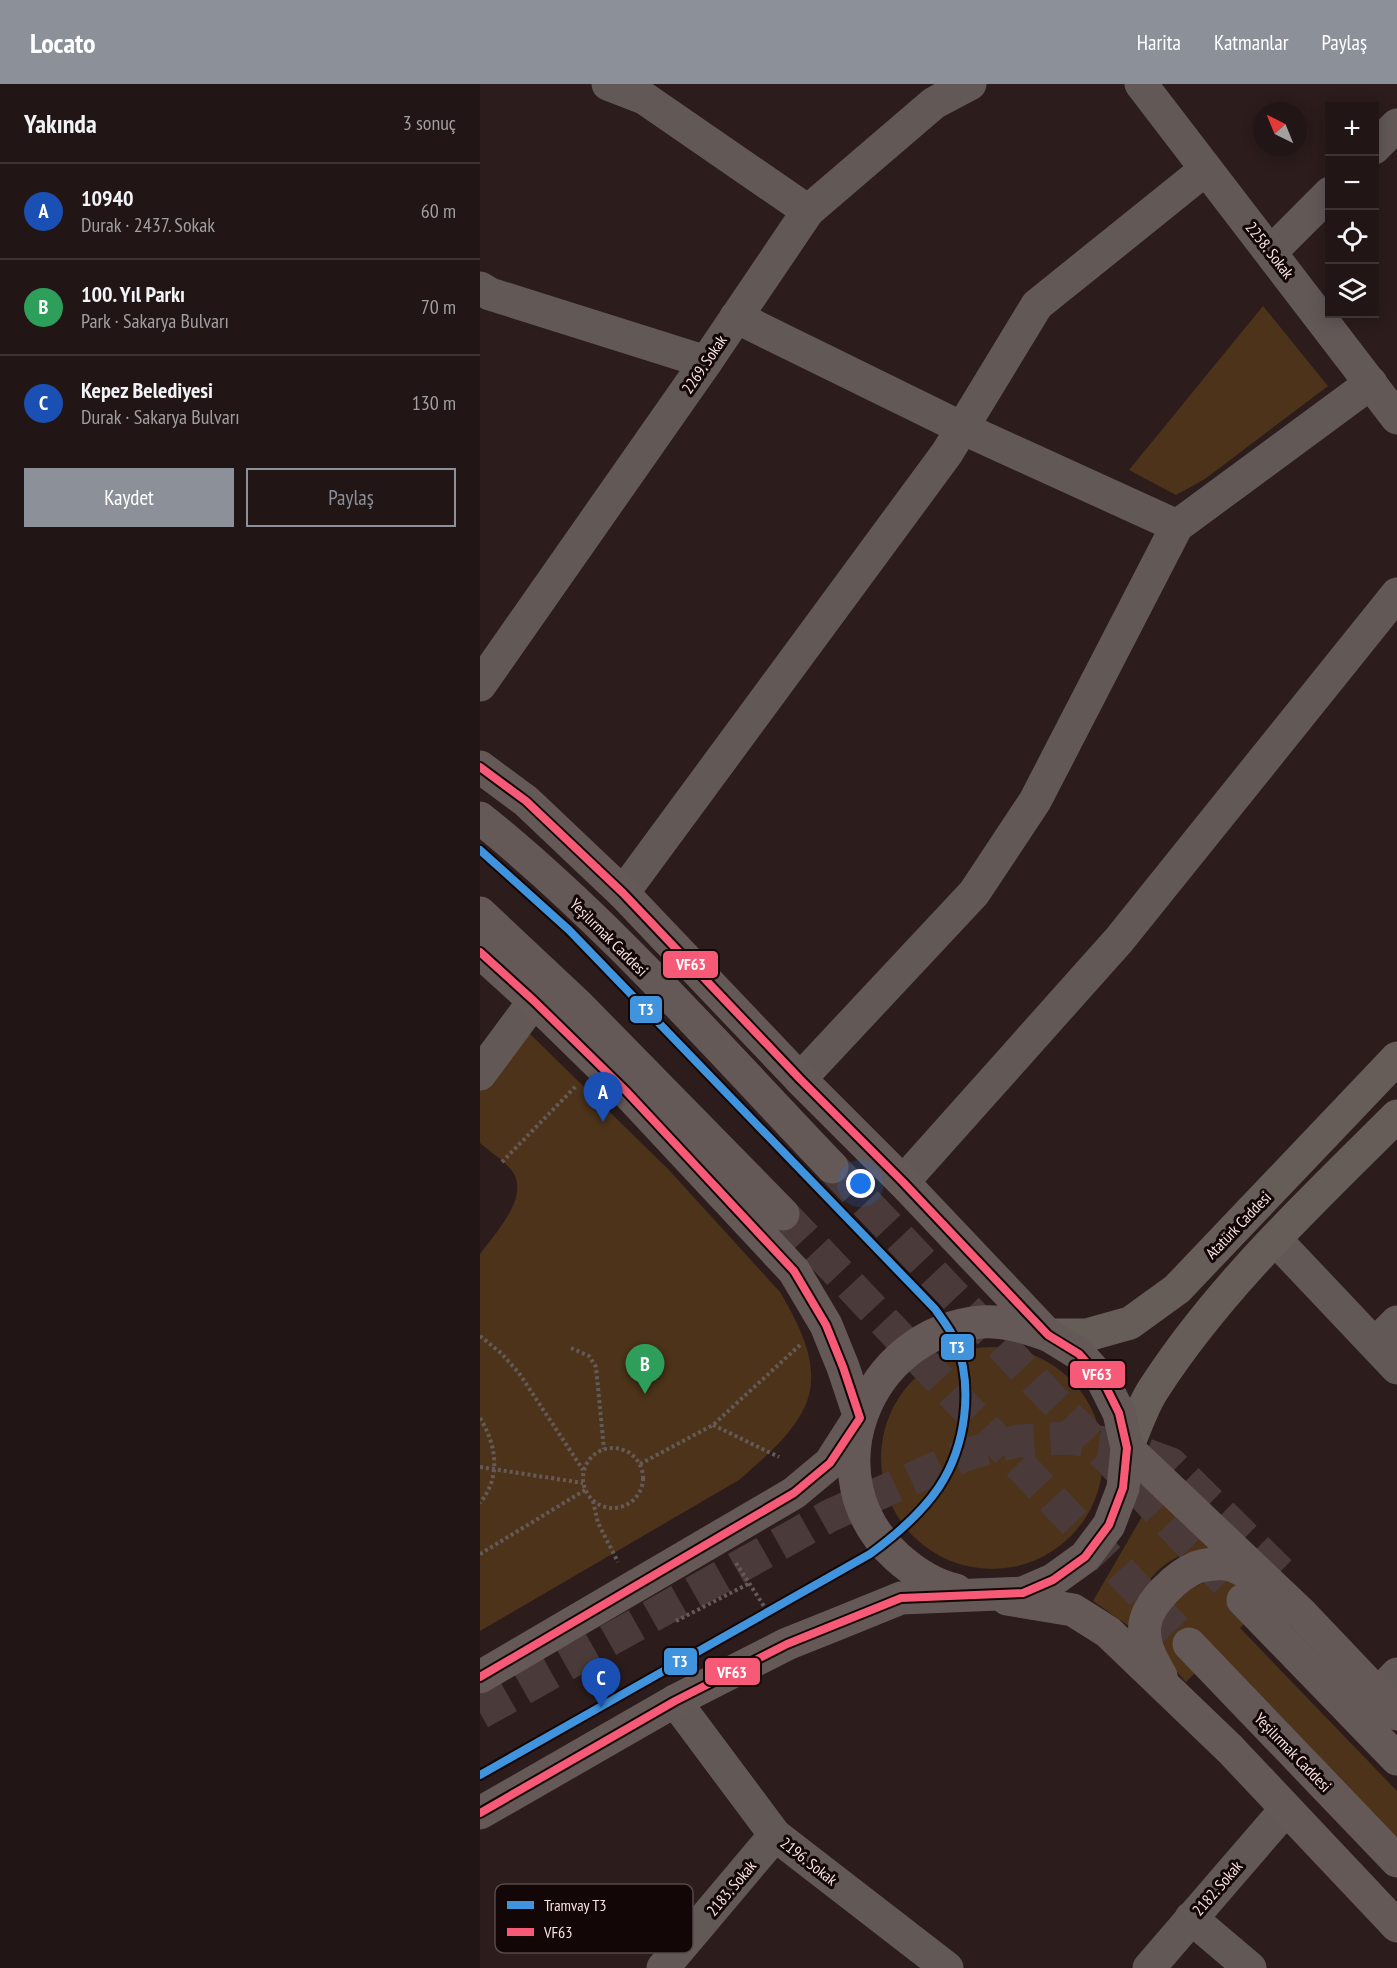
<!DOCTYPE html>
<html lang="tr">
<meta charset="utf-8">
<style>
:root{--surface:#211515;--page:#2d2222;--text:#f1f3f6;--muted:#a29fa0;--line:#3e3434;--accent:#8c9099}
body{margin:0;font-family:"PT Sans Narrow",sans-serif;background:var(--page);color:var(--text)}
.controls{position:absolute;right:18px;top:18px;display:grid;overflow:hidden;border-radius:0px;box-shadow:0 3px 15px #0003}
.controls button{width:54px;height:54px;display:grid;place-items:center;padding:0;border:0;border-bottom:2px solid var(--line);background:var(--surface);color:var(--text);font:30px sans-serif}
.compass{position:absolute;left:773px;top:18px;width:54px;height:54px;border-radius:50%;background:var(--surface);box-shadow:0 3px 15px #0003;rotate:317deg}
.you{position:absolute;left:381px;top:1100px;width:21px;height:21px;margin:-15px;border:4px solid #fff;border-radius:50%;background:#1a73e8;box-shadow:0 0 0 9px #1a73e833}
.badge{display:grid;place-items:center;width:39px;height:39px;border-radius:50%;background:var(--accent);color:#fff;font-size:20px;font-weight:700}
.pin{position:absolute;translate:-50% -50px;filter:drop-shadow(0 2px 3px #0008)}
.pin::after{content:'';position:absolute;top:32px;width:21px;height:18px;background:inherit;clip-path:polygon(0 0,100% 0,50% 100%)}
.list{margin:0;padding:0;list-style:none}
h2{display:flex;justify-content:space-between;align-items:center;height:78px;margin:0;padding:0 24px;font-size:26px}
h2 small{font-size:20px;font-weight:400;color:var(--muted)}
.list li{display:grid;grid-template-columns:39px 1fr auto;gap:18px;align-items:center;box-sizing:border-box;height:96px;padding:0 24px;border-top:2px solid var(--line)}
.list b{display:block;font-size:22px;white-space:nowrap}
.list p{margin:0;font-size:20px;white-space:nowrap;color:var(--muted)}
.list em{font-size:20px;font-style:normal;color:var(--muted)}
.actions{display:flex;gap:12px;padding:18px 24px}
.actions a{flex:1;padding:14px 0;border:2px solid var(--accent);border-radius:0px;text-align:center;font-size:21px;color:var(--accent)}
.actions .main{background:var(--accent);color:#fff}
.icon{flex:none;width:33px;height:33px;fill:none;stroke:currentColor;stroke-width:2;stroke-linecap:round;stroke-linejoin:round}
.map{position:relative;flex:none;width:917px;height:1884px;overflow:hidden}
header{display:flex;align-items:center;gap:36px;box-sizing:border-box;height:84px;padding:0 30px;background:var(--accent);color:#fff}
header strong{font-size:28px}
nav{display:flex;gap:33px;margin-inline-start:auto;font-size:21px}
main{display:flex}
aside{flex:1;background:var(--surface)}
.map>svg:first-child{display:block}
.green{fill:#4c331a}
.lines{fill:none;stroke-linecap:round;stroke-linejoin:round}
.primary-tunnel{stroke:#4b3a3a;stroke-width:33;stroke-dasharray:33 16;stroke-linecap:butt}
.path{stroke:#645b59;stroke-width:4;stroke-dasharray:3 3;stroke-linecap:butt}
.street{stroke:#625957;stroke-width:33}
.secondary{stroke:#665c58;stroke-width:33}
.primary{stroke:#655958;stroke-width:33}
.bus-1-casing{stroke:#120606;stroke-width:12}
.bus-1{stroke:#f75a77;stroke-width:8}
.tram-1-casing{stroke:#120606;stroke-width:12}
.tram-1{stroke:#4094de;stroke-width:8}
.labels{text-anchor:middle;dominant-baseline:central;stroke-width:6;stroke-linejoin:round;paint-order:stroke}
.street-label{font-size:16px;fill:#f8e2e2;stroke:#120606}
.key{fill:#120606;stroke:#574848;stroke-width:1.5}
.key-label{font-size:16px;fill:#f8e2e2}
.line-badge{stroke:#120606;stroke-width:2}
.badge-label{font-size:16px;text-anchor:middle;font-weight:bold;fill:#fff}
</style>
<header>
<strong>Locato</strong>
<nav><a>Harita</a><a>Katmanlar</a><a>Paylaş</a></nav>
</header>
<main>
<aside>
<h2>Yakında<small>3 sonuç</small></h2>
<ul class="list">
<li><span class="badge" style="background:#1a4fb4">A</span><div><b>10940</b><p>Durak · 2437. Sokak</p></div><em>60 m</em></li>
<li><span class="badge" style="background:#2e9e5b">B</span><div><b>100. Yıl Parkı</b><p>Park · Sakarya Bulvarı</p></div><em>70 m</em></li>
<li><span class="badge" style="background:#1a4fb4">C</span><div><b>Kepez Belediyesi</b><p>Durak · Sakarya Bulvarı</p></div><em>130 m</em></li>
</ul>
<div class="actions"><a class="main">Kaydet</a><a>Paylaş</a></div>
</aside>
<div class="map">
<svg width="917" height="1884" viewBox="0 0 917 1884">
<rect width="100%" height="100%" fill="#2c1c1c"/>
<g class="green">
<path d="M783 222 848 302 725 395 696 411 649 386Z"/>
<path d="M46 946 189 1086 300 1208C355 1300 335 1331 259 1396L0 1547V1170C14 1151 51 1112 32 1087 24 1076 10 1068 0 1059V1003Z"/>
<circle cx="512" cy="1374" r="111"/>
<path d="M678 1405 733 1465C722 1467 710 1468 700 1472 673 1483 652 1515 650 1543L613 1517Z"/>
<path d="M749 1494 784 1521 760 1544 917 1707V1770L729 1575 706 1598C692 1583 669 1553 682 1532 686 1527 692 1522 696 1518 716 1499 722 1497 749 1494Z"/>
</g>
<g class="lines">
<g class="primary-tunnel">
<path d="M352 1083 763 1516"/>
<path d="M303 1130 709 1560"/>
<path d="M0 1629 349 1432 487 1370 538 1357 588 1354 640 1361 691 1380 806 1494"/>
</g>
<g class="path">
<path d="M22 1078 97 1001"/>
<path d="M0 1252 21 1269 39 1289 103 1386"/>
<path d="M91 1264 109 1272 116 1283 124 1365"/>
<path d="M0 1334C17 1362 21 1393 0 1419"/>
<path d="M233 1341 299 1373"/>
<circle cx="133" cy="1394" r="30"/>
<path d="M160 1380 233 1341 321 1260"/>
<path d="M0 1383 103 1399"/>
<path d="M113 1417 118 1439 138 1478"/>
<path d="M0 1470 105 1406"/>
<path d="M256 1479 291 1533"/>
<path d="M196 1537 270 1499"/>
</g>
<g class="street">
<path d="M128 0 164 14 328 127"/>
<path d="M661 0 917 334"/>
<path d="M894 64 917 41"/>
<path d="M791 168 850 109"/>
<path d="M0 204 10 210 226 278"/>
<path d="M256 233 482 344 697 442"/>
<path d="M0 601 226 278 328 127 454 19 490 0"/>
<path d="M143 809 467 369 557 221 726 85"/>
<path d="M0 990 54 917"/>
<path d="M320 995 494 809 555 717 697 442 891 299"/>
<path d="M423 1098 639 856 917 510"/>
<path d="M795 1155 917 1284"/>
<path d="M895 1260 917 1238"/>
<path d="M898 1610 917 1590"/>
<path d="M195 1617 295 1751 467 1884"/>
<path d="M711 1834 770 1884"/>
<path d="M183 1884 295 1751"/>
<path d="M669 1884 806 1725"/>
</g>
<g class="secondary">
<path d="M568 1251H607L650 1239 697 1205 917 974"/>
<path d="M647 1364C655 1345 662 1323 673 1306 740 1202 831 1118 917 1032"/>
</g>
<g class="primary">
<path d="M0 683 46 717 143 809 320 995 423 1098 568 1251 599 1270 623 1297 639 1329 647 1364 643 1404 629 1441 605 1473 573 1496 543 1509 421 1514 357 1540 307 1560 195 1617 0 1729"/>
<path d="M0 734C128 837 238 964 352 1083"/>
<path d="M0 829 98 921 303 1130"/>
<path d="M0 868 54 917 146 1007 314 1187 346 1241 363 1283 380 1334"/>
<path d="M647 1364 822 1530 917 1630"/>
<path d="M476 1506C453 1501 435 1489 417 1473 329 1393 385 1249 501 1238 525 1236 547 1244 568 1251"/>
<path d="M527 1515 593 1526 628 1548 750 1665 917 1842"/>
<path d="M763 1516 917 1675"/>
<path d="M709 1560 917 1777"/>
<path d="M681 1592C672 1576 662 1560 665 1540 668 1519 697 1491 717 1483 724 1481 737 1479 745 1480 757 1481 768 1489 777 1496"/>
<path d="M0 1593 314 1409 350 1379 375 1340"/>
</g>
<defs>
<g id="bus-1">
<path d="M0 683 46 717 143 809 320 995 423 1098 568 1251 599 1270 623 1297 639 1329 647 1364 643 1404 629 1441 605 1473 573 1496 543 1509 421 1514 307 1560 195 1617 0 1729"/>
<path d="M0 868 54 917 146 1007 314 1187 346 1241 363 1283 380 1334 350 1379 314 1409 0 1593"/>
</g>
</defs>
<use href="#bus-1" class="bus-1-casing"/>
<use href="#bus-1" class="bus-1"/>
<defs>
<path id="tram-1" d="M0 766 89 846 455 1225C462 1235 470 1245 475 1256 494 1302 486 1362 459 1403 441 1430 416 1451 390 1470L0 1691"/>
</defs>
<use href="#tram-1" class="tram-1-casing"/>
<use href="#tram-1" class="tram-1"/>
</g>
<g class="labels">
<g class="street-label">
<text transform="translate(790 166) rotate(52)">2258. Sokak</text>
<text transform="translate(224 280) rotate(-56)">2269. Sokak</text>
<text transform="translate(129 853) rotate(45)">Yeşilırmak Caddesi</text>
<text transform="translate(758 1141) rotate(-46)">Atatürk Caddesi</text>
<text transform="translate(813 1668) rotate(46)">Yeşilırmak Caddesi</text>
<text transform="translate(329 1777) rotate(38)">2196. Sokak</text>
<text transform="translate(251 1804) rotate(-50)">2183. Sokak</text>
<text transform="translate(737 1804) rotate(-49)">2182. Sokak</text>
</g>
</g>
<rect x="15" y="1800" width="198" height="69" rx="9" class="key"/>
<rect x="27" y="1817" width="27" height="8" fill="#4094de"/>
<rect x="27" y="1844" width="27" height="8" fill="#f75a77"/>
<g class="key-label">
<text x="64" y="1827">Tramvay T3</text>
<text x="64" y="1854">VF63</text>
</g>
<g class="line-badge">
<rect x="182" y="866" width="57" height="29" rx="6" fill="#f75a77"/>
<rect x="149" y="911" width="34" height="29" rx="6" fill="#4094de"/>
<rect x="460" y="1249" width="35" height="28" rx="6" fill="#4094de"/>
<rect x="589" y="1276" width="57" height="29" rx="6" fill="#f75a77"/>
<rect x="183" y="1563" width="35" height="29" rx="6" fill="#4094de"/>
<rect x="224" y="1573" width="57" height="29" rx="6" fill="#f75a77"/>
</g>
<g class="badge-label">
<text x="211" y="886">VF63</text>
<text x="166" y="931">T3</text>
<text x="477" y="1269">T3</text>
<text x="617" y="1296">VF63</text>
<text x="200" y="1583">T3</text>
<text x="252" y="1594">VF63</text>
</g>
</svg>
<div class="controls">
<button>+</button>
<button>−</button>
<button><svg class="icon" aria-label="locate" viewBox="0 0 24 24"><circle cx="12" cy="12" r="6"/><path d="M12 2v4M12 18v4M2 12h4M18 12h4"/></svg></button>
<button><svg class="icon" aria-label="layers" viewBox="0 0 24 24"><path d="M12 4l9 5-9 5-9-5zM3 14l9 5 9-5"/></svg></button>
</div>
<svg class="compass" viewBox="-18 -18 36 36"><path d="M0-13l5 13h-10z" fill="#e53935"/><path d="M0 13l5-13h-10z" fill="#a29fa0"/></svg>
<div class="you"></div>
<div class="pin badge" style="left:123px;top:1038px;background:#1a4fb4">A</div>
<div class="pin badge" style="left:165px;top:1310px;background:#2e9e5b">B</div>
<div class="pin badge" style="left:121px;top:1624px;background:#1a4fb4">C</div>
</div>
</main>
